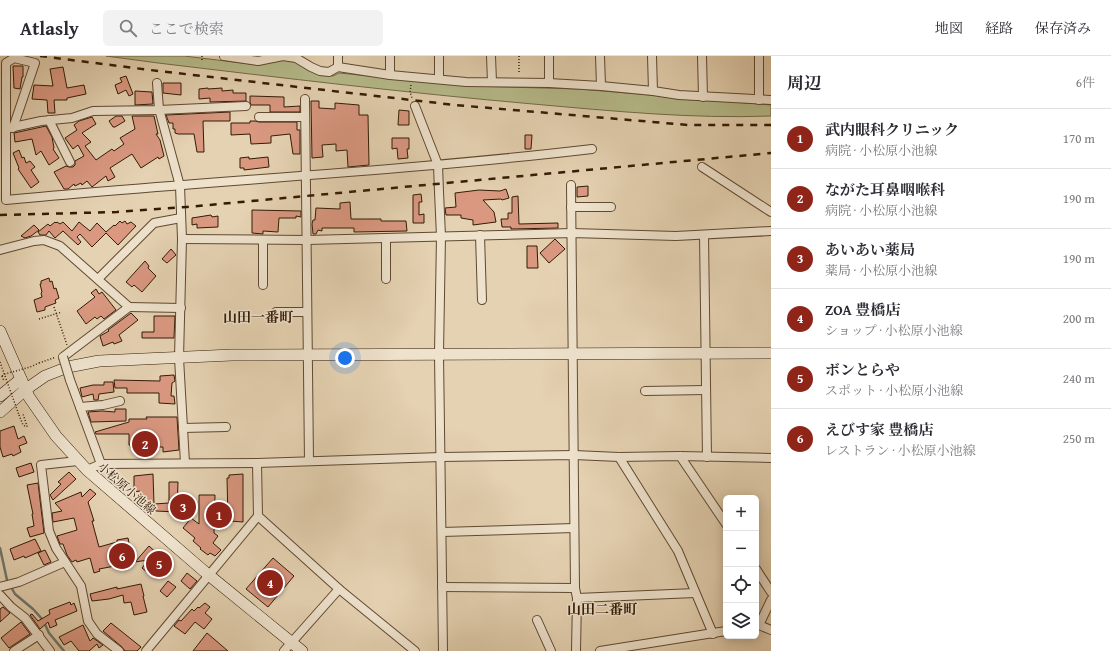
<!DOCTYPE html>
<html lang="ja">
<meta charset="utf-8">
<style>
:root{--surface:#fff;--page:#f2f2f3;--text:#2b2b33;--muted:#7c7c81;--line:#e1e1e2;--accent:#8f2418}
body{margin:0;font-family:"Gentium Book Plus","Noto Serif JP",serif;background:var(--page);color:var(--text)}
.controls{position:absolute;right:12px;bottom:12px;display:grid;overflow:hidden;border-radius:6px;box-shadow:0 2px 10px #0003}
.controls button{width:36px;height:36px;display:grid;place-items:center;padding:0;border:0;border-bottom:1px solid var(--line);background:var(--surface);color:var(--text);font:20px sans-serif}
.you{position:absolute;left:345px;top:302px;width:14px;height:14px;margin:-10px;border:3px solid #fff;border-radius:50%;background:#1a73e8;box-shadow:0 0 0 6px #1a73e833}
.badge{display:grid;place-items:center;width:26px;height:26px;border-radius:50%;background:var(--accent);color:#fff;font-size:13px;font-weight:700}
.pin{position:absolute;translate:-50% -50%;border:2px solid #fff;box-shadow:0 1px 4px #0006}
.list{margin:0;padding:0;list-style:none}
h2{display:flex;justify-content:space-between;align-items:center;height:52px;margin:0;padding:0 16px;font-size:17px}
h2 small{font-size:13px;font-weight:400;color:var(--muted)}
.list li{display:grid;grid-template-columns:26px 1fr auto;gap:12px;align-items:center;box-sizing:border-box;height:60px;padding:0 16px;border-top:1px solid var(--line)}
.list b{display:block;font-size:15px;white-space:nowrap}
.list p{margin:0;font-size:13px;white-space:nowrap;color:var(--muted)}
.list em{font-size:13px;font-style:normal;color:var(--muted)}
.icon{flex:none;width:22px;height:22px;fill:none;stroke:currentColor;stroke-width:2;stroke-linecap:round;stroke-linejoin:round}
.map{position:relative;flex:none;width:771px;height:595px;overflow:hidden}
header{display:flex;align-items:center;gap:24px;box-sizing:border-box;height:56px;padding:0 20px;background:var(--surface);border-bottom:1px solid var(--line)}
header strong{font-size:19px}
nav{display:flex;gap:22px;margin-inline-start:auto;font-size:14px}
.search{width:280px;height:36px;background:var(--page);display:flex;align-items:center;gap:10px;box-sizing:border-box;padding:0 14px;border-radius:6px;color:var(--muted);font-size:15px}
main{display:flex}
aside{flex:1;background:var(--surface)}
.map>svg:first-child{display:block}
.green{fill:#b6bb8b;stroke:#746b48}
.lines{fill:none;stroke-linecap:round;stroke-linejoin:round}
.stream{stroke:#70776f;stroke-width:2.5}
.building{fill:#da9881;stroke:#331b05}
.street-casing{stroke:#604930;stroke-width:10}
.secondary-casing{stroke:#331b05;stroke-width:12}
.path{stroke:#331b05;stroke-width:1.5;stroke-dasharray:1 2;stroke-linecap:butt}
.street{stroke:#eee2cd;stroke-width:8}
.secondary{stroke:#eee2cd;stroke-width:11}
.rail{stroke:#331b05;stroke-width:2.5;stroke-dasharray:7 7;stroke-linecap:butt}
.street-bridge-casing{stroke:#604930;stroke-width:10;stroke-linecap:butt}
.path-bridge{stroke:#331b05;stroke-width:1.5;stroke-dasharray:1 2;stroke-linecap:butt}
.street-bridge{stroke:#eee2cd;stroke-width:8}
.labels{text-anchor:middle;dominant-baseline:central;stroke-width:3;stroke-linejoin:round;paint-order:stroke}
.street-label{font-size:12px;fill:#331b05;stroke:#eee2cd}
.quarter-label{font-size:14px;font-weight:bold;fill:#331b05;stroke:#eee2cd}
</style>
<header>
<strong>Atlasly</strong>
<div class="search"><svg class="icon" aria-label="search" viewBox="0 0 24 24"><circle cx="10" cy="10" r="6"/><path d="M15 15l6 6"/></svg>ここで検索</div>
<nav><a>地図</a><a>経路</a><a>保存済み</a></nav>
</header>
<main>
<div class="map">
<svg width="771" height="595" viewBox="0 0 771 595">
<rect width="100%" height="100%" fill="#e5d2b2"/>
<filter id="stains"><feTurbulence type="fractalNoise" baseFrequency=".005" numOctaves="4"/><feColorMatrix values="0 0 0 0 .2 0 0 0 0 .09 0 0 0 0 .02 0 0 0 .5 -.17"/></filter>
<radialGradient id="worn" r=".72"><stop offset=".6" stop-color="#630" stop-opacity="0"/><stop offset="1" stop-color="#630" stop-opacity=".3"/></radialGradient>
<path class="green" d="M106 0H184L259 9 285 3 295 5 310 15 321 19 333 20 339 17 469 30 579 33 771 49V60C692 63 612 55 533 48 408 37 283 22 158 7Z"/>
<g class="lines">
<path class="stream" d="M0 492 7 524 15 538 33 553 43 564 49 577 64 595"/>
</g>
<g class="building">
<path d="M13 10H23V21H22L20 33 14 32Z"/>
<path d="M63 11 67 32 84 29 86 38 67 42V44H54L55 57H48L47 44 32 43 34 29 53 30 50 13Z"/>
<path d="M126 20 133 38 129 40 126 34 118 38 115 29 122 26 120 22Z"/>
<path d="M163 27H181V39L163 37Z"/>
<path d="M208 32V33L222 32V35L233 34V37H246V45L210 46V42L199 43V33Z"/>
<path d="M135 35 152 36 153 48 135 49Z"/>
<path d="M250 40 284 41V51L300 50V56H270V49H251L250 46Z"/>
<path d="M311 45H319V52L335 53V47L359 49V59H368L369 109 348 111 347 94 336 95V88L322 89 323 101 312 102Z"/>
<path d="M399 54 409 55V69H398Z"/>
<path d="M230 56V65H203L204 96H197L194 78H178L175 77V73H173V67H169L166 59Z"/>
<path d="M116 60H122L125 65 115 71H113L109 65Z"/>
<path d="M132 60H154L158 78H156L160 84 164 100 159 103 158 101 141 112 132 98 110 112 115 121 108 125 106 120 92 131 87 125 82 129 81 127 75 130 74 128 68 133H64L54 116 66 110 69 111H73L75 109V105L84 100 78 89 73 93 65 82 77 74 74 69 79 65 92 61 96 68 82 77 91 86 85 90 96 104 112 93 114 95 124 88 120 82 135 73Z"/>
<path d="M250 65H255L259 66H297V74H300V98H293L290 78 271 80V87L251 88 250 78 231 79V67H250Z"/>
<path d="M46 70 52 81 54 92 53 93 59 102 49 109 41 95 36 99 32 83 15 86 14 77Z"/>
<path d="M525 79H532L531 93H525Z"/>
<path d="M392 82H409V93H407L408 102 398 103 397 92 392 93Z"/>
<path d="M19 94 22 102 24 101 26 107 30 105 35 111 31 114 39 126 31 132 18 113 19 112 13 97Z"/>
<path d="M249 101V103L268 101 269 111 244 114V112H240V102Z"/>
<path d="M588 130V140L577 141V131Z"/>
<path d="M506 133 509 142 502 144 501 143 483 144 494 156 496 166 473 169V164L461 162V159H446L445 152 456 151 455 137 479 134 500 135Z"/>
<path d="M421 138 422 146H419V159L424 158V167H413V139Z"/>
<path d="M518 140 519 168 558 167V172L511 173V171H502L501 163H508V157H512V141Z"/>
<path d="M350 146 351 163H381V165H406L407 175 354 176V172H322V175L318 174 316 178H313L312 168 313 164H315L316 152 340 153V147Z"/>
<path d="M252 154 301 155V161L296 160V162H279L278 176 263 175V178L252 177Z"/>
<path d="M211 159 212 161 218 160V171L197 172V168L192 169V162Z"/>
<path d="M120 165 122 167 125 165 127 168 131 166 136 170 118 189 106 177 92 191 80 178 77 181 81 186 78 189 63 175 55 182 49 175 46 179H40L38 176 48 168 50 170 55 166 56 167 57 166 60 168 63 166 72 175 79 166 90 175 97 167 106 176 114 169 115 170Z"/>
<path d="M34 169 39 174 31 180 25 182 21 180Z"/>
<path d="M555 183 565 193 549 207 540 197Z"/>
<path d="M527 190H537L538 212H527Z"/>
<path d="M171 193 176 199 167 207 162 203Z"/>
<path d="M145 205 149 210 148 212 156 220 142 236 134 229 132 231 126 226Z"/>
<path d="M49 222 50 226 52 225 54 233 56 232 59 242 55 244 56 247 45 251V254L37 256 34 244 42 241 41 237 42 236 40 228H41V225Z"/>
<path d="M96 233 99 238 102 236 116 254 104 263 101 260 97 263 95 261 86 268 77 255 95 241 91 237Z"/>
<path d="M131 257 138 264 119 279 122 285 114 288 113 286 103 290 100 280 109 275 108 274Z"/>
<path d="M154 260H175L174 282H142V276H154Z"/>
<path d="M174 319 175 325 172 327 171 340H174L175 348 159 347V337H127V332H115L114 324 160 325V320Z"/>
<path d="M104 326H113L114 336 99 338 98 344H94L93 338 82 341 80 332 93 329H104Z"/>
<path d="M115 353H126V365L91 366 88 356 102 355 115 356Z"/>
<path d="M146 361H177L179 394 163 396V391H150V394H134L133 392H131L130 389H129V378H96L95 376 129 366V363H147Z"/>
<path d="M14 370 18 383 24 380 27 387 19 390 21 396 13 400 12 398 3 401 0 391V375Z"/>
<path d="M31 407 34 416 19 421 16 412Z"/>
<path d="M69 416 76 423 53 444 50 439 61 428 58 426Z"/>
<path d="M153 418 154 448 169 447V426H178L177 456 156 455 139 440 140 435 134 436V420Z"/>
<path d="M243 418V466L230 465V463H228L227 422H229V419Z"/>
<path d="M38 427 44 477 30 481 27 472 34 470 32 458H33L27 429Z"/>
<path d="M90 433 96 438 88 446 94 465H92L99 491 117 486V484L128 482 130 492 128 493 131 507 99 513 100 515 94 517 90 502 77 506 76 504 72 506 67 499 63 488H60L57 480 77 474 74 462 53 466 52 457 62 455 55 447 81 436 82 441Z"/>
<path d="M199 439H215L214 477 218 480 213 487 221 494 215 500 210 497 208 499 200 493 201 492 193 485 195 482 183 472 191 462 199 468Z"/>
<path d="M35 483 41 495 25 502 24 500 14 504 10 493Z"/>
<path d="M149 490 160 500 164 496 171 501 159 515 157 514 152 520 142 512 148 504 135 506Z"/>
<path d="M45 494 51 506 44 509 38 497Z"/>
<path d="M273 502 294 520 268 551 246 533Z"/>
<path d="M187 517 197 525 190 533 181 525Z"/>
<path d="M168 525 176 531 167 541 160 535Z"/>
<path d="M141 528 144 540H143L147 556 134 559 131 546 124 547 123 539 109 543 92 545 90 538 117 531V533Z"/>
<path d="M70 546 71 549 74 547 77 555 55 564 57 569 50 572 48 566 40 573 30 559 32 558 38 565 50 558 49 554Z"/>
<path d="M205 547 210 551 205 557 212 563 204 573 195 566 185 578 174 570 179 564 181 565 192 553 194 555 198 551 199 552Z"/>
<path d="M3 551 10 557 0 566V553Z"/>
<path d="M21 566 30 578 9 592 1 582Z"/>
<path d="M111 567 141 591 137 595H125L122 591 103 575Z"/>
<path d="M83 569 90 585 93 582 103 589 99 592 97 588 89 595H79L71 585 64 589 59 581Z"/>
<path d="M207 577 228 595H193Z"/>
</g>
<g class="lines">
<defs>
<g id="street">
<path d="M224 0 258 5 283 0 296 2 311 11 320 15 329 16 338 11 390 19 466 26 549 27 601 30 653 35 679 39 771 44"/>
<path d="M338 0V11"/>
<path d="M390 0V19"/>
<path d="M439 0V23"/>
<path d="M491 0 492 26"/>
<path d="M549 0V27"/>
<path d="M600 0 601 30"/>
<path d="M652 0 653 35"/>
<path d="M702 0 703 41"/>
<path d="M759 0V44"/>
<path d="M157 27 159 53 180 130 182 183 179 302 185 407"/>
<path d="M305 43 309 405"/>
<path d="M415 50 438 109 439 136 441 180 439 298 443 595"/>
<path d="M259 61H305"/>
<path d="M49 64 70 106"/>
<path d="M9 72 41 65 72 62 93 55 159 54 246 50"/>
<path d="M13 72 35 7 14 2 6 7V144C201 125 397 116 592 93"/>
<path d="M702 111 771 156"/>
<path d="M571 129 575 532 577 542 576 595"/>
<path d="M571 151H611"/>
<path d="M480 179 482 244"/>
<path d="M704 179 707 401"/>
<path d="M386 182V223"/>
<path d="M182 183 307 184 572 177 676 180 771 175"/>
<path d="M263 184V229"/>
<path d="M0 194 34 185 44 184 60 190 129 251 63 301"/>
<path d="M98 223 154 167 181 162"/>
<path d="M129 251 181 252"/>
<path d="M276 256H307"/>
<path d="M70 324 101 408"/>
<path d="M645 335 706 334"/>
<path d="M80 351 103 349 120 345"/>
<path d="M183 372 226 371"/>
<path d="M680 400 726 468"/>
<path d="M619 401 678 495 713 578"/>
<path d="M78 405 41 409 49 475 56 492 81 530 88 565 97 578 119 595"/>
<path d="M257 407 258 460 339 533 415 595"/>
<path d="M87 414 101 408 257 407 441 401 574 399 619 401 680 400 771 402"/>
<path d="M442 476 574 472"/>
<path d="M756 513 771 536"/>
<path d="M0 531 19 526 65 506"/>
<path d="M442 531 575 532"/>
<path d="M0 539 11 551 25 562 50 595"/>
<path d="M577 542 695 537"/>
<path d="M537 564 551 595"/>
<path d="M759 569 771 544"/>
<path d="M756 570 759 569 771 574"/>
<path d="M14 595 39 579"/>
<path d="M146 595 258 460"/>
<path d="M284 595 339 533"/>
<path d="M600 595 726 575"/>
</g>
<g id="secondary">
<path d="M0 275 29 341 56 380 87 414 205 516 302 595"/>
<path d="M0 340 21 323"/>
<path d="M0 356 25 334 45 320 68 311 99 305 232 299 771 297"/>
</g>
</defs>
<use href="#street" class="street-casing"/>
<use href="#secondary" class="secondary-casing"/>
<g class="path">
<path d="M202 0V4"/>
<path d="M519 0V18"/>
<path d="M411 29 410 36 412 42"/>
<path d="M54 251 67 289"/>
<path d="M39 263 62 256"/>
<path d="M39 307 56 301"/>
<path d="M2 320 4 325"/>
<path d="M19 359 23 369 26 371 27 370 23 358"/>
</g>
<use href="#street" class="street"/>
<use href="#secondary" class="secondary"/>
<g class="rail">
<path d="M40 0 150 14 455 49 688 69H771"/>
<path d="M0 159 117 156 187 151 771 97"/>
</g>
<defs>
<path id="street-bridge" d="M63 301 70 324"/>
</defs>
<use href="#street-bridge" class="street-bridge-casing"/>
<g class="path-bridge">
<path d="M0 306 19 359"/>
<path d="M2 320 5 318 30 311 39 307"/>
</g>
<use href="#street-bridge" class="street-bridge"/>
</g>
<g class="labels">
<g class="street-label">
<text transform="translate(127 432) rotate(41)">小松原小池線</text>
</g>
<g class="quarter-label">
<text x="258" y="261">山田一番町</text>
<text x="602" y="553">山田二番町</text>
</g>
</g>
<rect width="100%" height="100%" filter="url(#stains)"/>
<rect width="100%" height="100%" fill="url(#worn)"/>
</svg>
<div class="controls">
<button>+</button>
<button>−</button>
<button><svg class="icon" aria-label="locate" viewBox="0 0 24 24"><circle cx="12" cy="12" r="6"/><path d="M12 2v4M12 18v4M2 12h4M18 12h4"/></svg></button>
<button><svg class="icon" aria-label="layers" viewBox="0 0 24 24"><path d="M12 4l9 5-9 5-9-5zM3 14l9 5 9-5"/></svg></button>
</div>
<div class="you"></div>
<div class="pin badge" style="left:219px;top:459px">1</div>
<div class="pin badge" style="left:145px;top:388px">2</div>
<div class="pin badge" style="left:183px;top:451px">3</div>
<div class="pin badge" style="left:270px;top:527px">4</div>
<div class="pin badge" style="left:159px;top:508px">5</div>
<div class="pin badge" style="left:122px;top:500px">6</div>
</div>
<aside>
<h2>周辺<small>6件</small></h2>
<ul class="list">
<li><span class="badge">1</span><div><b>武内眼科クリニック</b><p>病院 · 小松原小池線</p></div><em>170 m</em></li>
<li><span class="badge">2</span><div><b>ながた耳鼻咽喉科</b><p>病院 · 小松原小池線</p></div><em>190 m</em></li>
<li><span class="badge">3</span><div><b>あいあい薬局</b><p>薬局 · 小松原小池線</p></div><em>190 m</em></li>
<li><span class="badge">4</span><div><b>ZOA 豊橋店</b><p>ショップ · 小松原小池線</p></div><em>200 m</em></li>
<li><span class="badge">5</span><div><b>ボンとらや</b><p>スポット · 小松原小池線</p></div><em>240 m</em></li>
<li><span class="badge">6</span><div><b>えびす家 豊橋店</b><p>レストラン · 小松原小池線</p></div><em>250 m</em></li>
</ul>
</aside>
</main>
